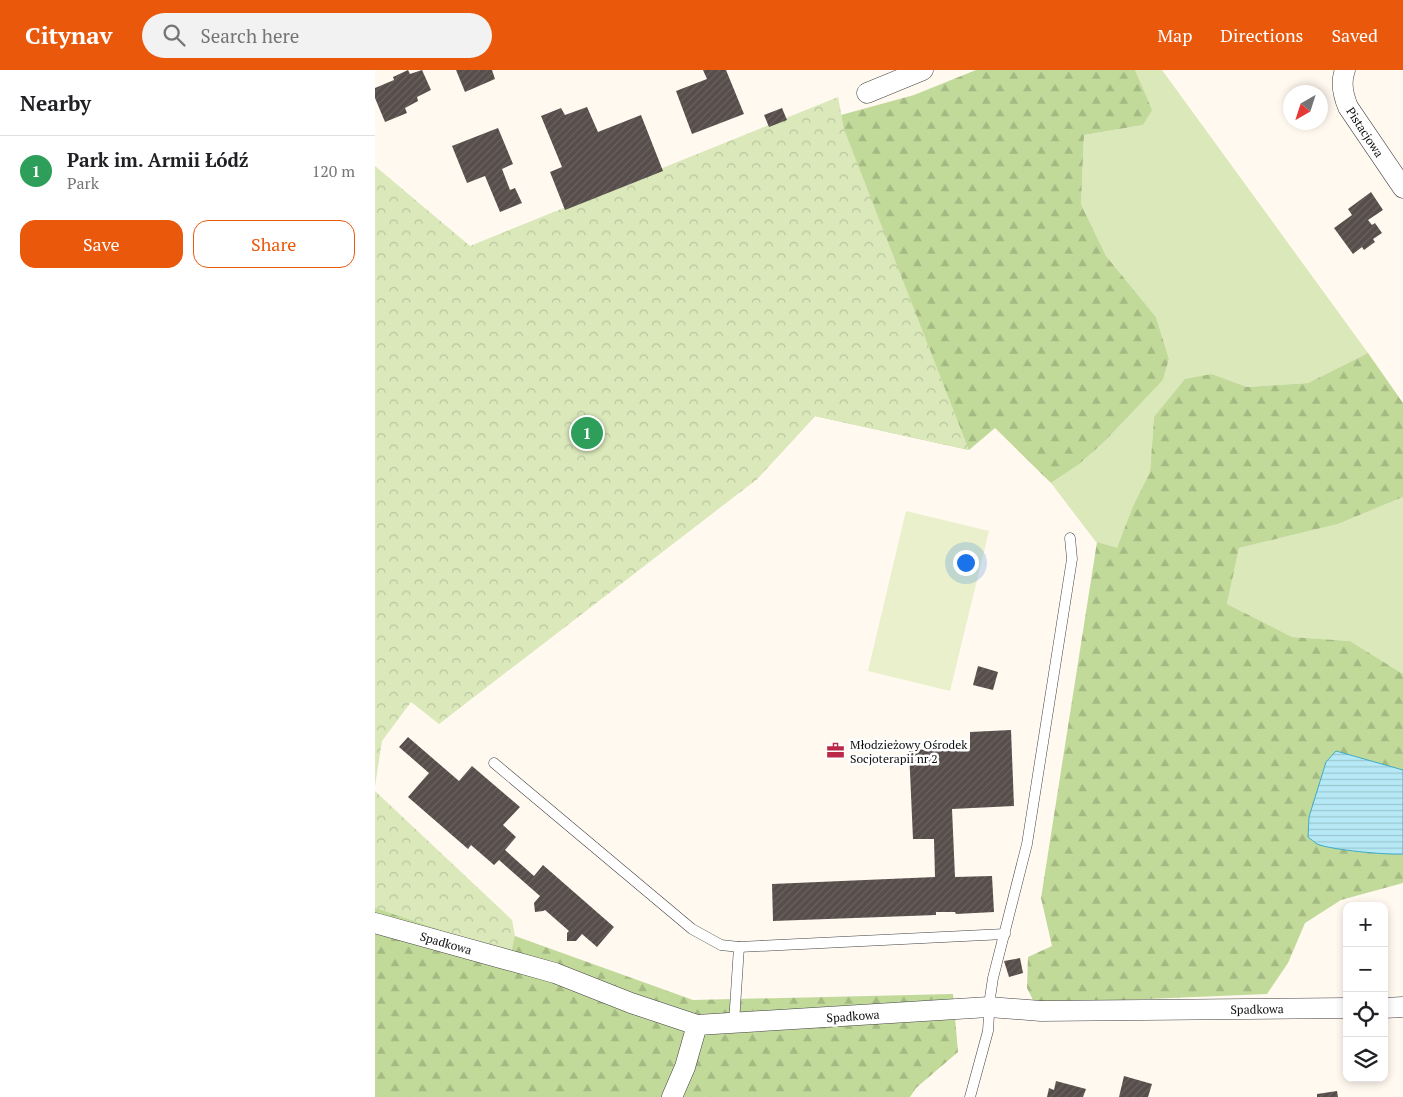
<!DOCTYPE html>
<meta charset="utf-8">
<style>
:root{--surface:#fff;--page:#f2f2f2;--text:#202124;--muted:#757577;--line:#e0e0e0;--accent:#ea580c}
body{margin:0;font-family:"PT Serif",serif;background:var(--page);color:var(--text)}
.controls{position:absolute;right:15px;bottom:15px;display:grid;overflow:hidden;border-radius:10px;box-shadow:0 2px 8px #0003}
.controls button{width:45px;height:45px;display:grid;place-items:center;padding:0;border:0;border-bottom:1px solid var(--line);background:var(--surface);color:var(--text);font:25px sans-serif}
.compass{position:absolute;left:908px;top:15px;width:45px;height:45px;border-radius:50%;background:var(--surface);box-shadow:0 2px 8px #0003;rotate:219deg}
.you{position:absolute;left:590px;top:492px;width:18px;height:18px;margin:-12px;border:4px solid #fff;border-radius:50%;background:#1a73e8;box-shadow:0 0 0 8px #1a73e833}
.badge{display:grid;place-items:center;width:32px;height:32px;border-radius:50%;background:var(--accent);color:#fff;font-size:16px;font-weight:700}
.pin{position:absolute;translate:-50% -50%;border:2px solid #fff;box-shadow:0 1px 5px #0006}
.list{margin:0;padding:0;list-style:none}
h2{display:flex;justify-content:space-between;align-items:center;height:65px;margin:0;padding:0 20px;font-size:21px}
h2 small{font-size:16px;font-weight:400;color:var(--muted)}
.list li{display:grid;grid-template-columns:32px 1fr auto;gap:15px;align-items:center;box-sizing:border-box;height:70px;padding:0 20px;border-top:1px solid var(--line)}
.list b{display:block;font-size:19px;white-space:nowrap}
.list p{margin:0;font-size:16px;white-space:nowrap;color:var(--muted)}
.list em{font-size:16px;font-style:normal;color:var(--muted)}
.actions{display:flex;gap:10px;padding:15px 20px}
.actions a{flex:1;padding:11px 0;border:1px solid var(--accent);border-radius:15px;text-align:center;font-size:18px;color:var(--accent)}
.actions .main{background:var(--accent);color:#fff}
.icon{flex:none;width:28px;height:28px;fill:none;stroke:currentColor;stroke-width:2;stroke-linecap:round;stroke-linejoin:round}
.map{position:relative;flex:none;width:1028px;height:1027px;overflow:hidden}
header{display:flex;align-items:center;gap:30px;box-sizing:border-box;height:70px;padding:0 25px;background:var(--accent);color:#fff}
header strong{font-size:24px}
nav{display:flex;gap:28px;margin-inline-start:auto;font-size:18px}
.search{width:350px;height:45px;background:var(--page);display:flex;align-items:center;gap:12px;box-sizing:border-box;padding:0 18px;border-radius:28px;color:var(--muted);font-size:19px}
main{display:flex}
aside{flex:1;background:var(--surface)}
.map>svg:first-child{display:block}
.grass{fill:#dae8ba}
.forest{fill:url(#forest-firs)}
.park{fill:url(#park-crowns)}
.pitch{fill:#eaf0cb}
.water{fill:url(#water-rules);stroke:#3eacca}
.building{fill:url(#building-hatch)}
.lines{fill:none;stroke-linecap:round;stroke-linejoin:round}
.lane-casing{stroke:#414141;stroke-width:11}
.street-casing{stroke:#414141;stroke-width:21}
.lane{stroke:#fff;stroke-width:10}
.street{stroke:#fff;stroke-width:20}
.labels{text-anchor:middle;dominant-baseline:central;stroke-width:5;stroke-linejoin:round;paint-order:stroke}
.street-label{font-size:12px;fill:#0e0e0e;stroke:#fff}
.poi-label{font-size:12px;fill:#0e0e0e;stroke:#fff;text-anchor:start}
</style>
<header>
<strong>Citynav</strong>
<div class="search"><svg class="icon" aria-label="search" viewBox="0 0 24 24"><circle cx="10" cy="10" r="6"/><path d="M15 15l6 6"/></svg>Search here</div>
<nav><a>Map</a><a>Directions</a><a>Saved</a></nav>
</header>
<main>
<aside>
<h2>Nearby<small></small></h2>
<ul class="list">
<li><span class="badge" style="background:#2e9e5b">1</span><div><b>Park im. Armii Łódź</b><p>Park</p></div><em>120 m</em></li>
</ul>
<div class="actions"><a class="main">Save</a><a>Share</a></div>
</aside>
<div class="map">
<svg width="1028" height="1027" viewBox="0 0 1028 1027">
<defs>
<pattern id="forest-firs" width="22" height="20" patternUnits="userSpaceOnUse" patternTransform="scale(1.25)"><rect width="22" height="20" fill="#c1d999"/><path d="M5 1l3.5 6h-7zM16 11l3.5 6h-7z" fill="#a5b983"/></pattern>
<pattern id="park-crowns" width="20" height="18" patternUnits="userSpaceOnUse" patternTransform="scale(1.25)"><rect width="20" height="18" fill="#dae8ba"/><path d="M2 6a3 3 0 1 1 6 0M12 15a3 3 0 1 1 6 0" fill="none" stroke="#bac69f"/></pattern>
<pattern id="water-rules" width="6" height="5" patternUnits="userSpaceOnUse" patternTransform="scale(1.25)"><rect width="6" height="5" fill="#b6e9f5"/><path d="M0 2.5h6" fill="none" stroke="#9bc7d1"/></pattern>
<pattern id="building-hatch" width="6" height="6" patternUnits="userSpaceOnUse" patternTransform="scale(1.25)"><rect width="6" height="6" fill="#574d4b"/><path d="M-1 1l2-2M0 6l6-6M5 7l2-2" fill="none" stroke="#6a6261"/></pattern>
</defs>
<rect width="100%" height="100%" fill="#fff9f0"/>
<g class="grass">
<path d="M760 0H787L993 283 933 313 872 317 837 304 779 347 775 402 758 436 742 479 721 472 676 413 703 395 728 373 788 310 794 289 781 247 731 186 706 134 709 65 768 55 776 40Z"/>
<path d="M1028 427V604L975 571 917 567 852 534 864 478 963 454Z"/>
</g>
<g class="forest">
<path d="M601 0H760L777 40 768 55 709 65 706 134 731 186 781 247 794 289 788 310 728 373 703 395 676 413 620 358 594 380 440 346 381 410 109 193 466 45 539 25Z"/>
<path d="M993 283 1028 333V427L963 454 864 478 852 534 917 567 975 571 1028 604V813L966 830 930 853 913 893 892 924 675 933 658 930 652 918 653 887 677 876 666 828 722 472 742 478 758 436 775 402 779 347 810 309 837 304 872 317 933 313Z"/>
<path d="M0 742 140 866 318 930 578 924 583 982 541 1018 535 1027H0Z"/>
</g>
<g class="park">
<path d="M463 27 469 59 594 380 440 346 381 410 64 654 36 632 7 671 0 716V96L95 176Z"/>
<path d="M0 721 137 850 140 866 136 884 0 838Z"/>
</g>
<path class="pitch" d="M531 441 614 461 575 621 493 601Z"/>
<path class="water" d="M961 681 1028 700V784C1012 785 956 780 942 774 939 772 936 769 933 767L934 747 951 692Z"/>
<g class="building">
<path d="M33 0 35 4 47 0 56 20 42 27 43 31 30 38 32 43 10 52 0 28V18L19 10 18 7Z"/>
<path d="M81 0H117L120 9 90 22Z"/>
<path d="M328 0H351L369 44 317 64 301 21 332 9Z"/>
<path d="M212 37 223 62 266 45 288 101 190 140 175 102 187 97 166 46 186 38 190 45Z"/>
<path d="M407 38 412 50 394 57 389 45Z"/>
<path d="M123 58 138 94 127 99 135 120 140 118 147 133 125 142 110 106 92 113 77 76Z"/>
<path d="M996 122 1008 140 993 150 997 155 1000 153 1007 163 998 169 1000 172 989 180 987 177 978 184 959 158 977 145 973 139Z"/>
<path d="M603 596 623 602 618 620 598 615Z"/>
<path d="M636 660 639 736 577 739 580 807 617 806 619 842 581 844 580 842H561V845L398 851 397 814 560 807 559 769H538L534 680 595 678V662Z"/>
<path d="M33 667 84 711 97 696 145 737 128 755 141 767 130 780 159 806 168 795 239 857 222 877 207 864 201 871H192V863L194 861 170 840 168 841 160 842 159 833 165 826 124 790 119 795 96 775 93 779 33 727 54 703 24 677Z"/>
<path d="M645 888 648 903 634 907 629 891Z"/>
<path d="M749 1006 777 1014 773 1027H744Z"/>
<path d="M681 1011 711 1019 708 1027H672L674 1018 679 1020Z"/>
<path d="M962 1021 963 1027H942V1024Z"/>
</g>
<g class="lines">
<defs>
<g id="lane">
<path d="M119 693 317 859 346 875 364 877 630 864"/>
<path d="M359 953 364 877"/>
<path d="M595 1027 613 961 615 928 618 908 652 774 697 489 695 468"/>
</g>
<g id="street">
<path d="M970 0C965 13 968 25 973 37L1028 118"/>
<path d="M492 23 548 0"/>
<path d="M0 853 180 903 256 933 322 955 614 937 666 941 972 938"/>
<path d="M1009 938 1028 937"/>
<path d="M297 1027 310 997 322 955"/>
</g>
</defs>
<use href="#lane" class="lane-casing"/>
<use href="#street" class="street-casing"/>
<use href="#lane" class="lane"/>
<use href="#street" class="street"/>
</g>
<defs>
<symbol id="office-bare" viewBox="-9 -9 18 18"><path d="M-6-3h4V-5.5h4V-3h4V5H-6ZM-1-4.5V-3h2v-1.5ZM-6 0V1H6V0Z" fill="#bb294a" stroke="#fff" stroke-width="2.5" paint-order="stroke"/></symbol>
</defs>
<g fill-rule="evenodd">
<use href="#office-bare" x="448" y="668" width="25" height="25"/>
</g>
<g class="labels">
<g class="street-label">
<text transform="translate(990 62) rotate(57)">Pistacjowa</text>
<text transform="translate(71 873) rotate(16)">Spadkowa</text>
<text transform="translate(882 939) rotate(-1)">Spadkowa</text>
<text transform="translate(478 946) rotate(-4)">Spadkowa</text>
</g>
<g class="poi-label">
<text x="475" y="674">Młodzieżowy Ośrodek<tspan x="475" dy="14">Socjoterapii nr 2</tspan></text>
</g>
</g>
</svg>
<div class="controls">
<button>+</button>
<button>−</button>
<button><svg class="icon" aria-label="locate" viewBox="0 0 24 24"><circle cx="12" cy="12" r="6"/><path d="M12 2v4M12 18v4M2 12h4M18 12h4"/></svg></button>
<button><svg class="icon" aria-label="layers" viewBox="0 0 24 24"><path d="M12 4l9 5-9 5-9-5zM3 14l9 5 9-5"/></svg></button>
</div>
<svg class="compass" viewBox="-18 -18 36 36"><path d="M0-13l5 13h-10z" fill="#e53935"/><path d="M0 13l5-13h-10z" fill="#757577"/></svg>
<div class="you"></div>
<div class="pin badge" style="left:212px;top:363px;background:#2e9e5b">1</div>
</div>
</main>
